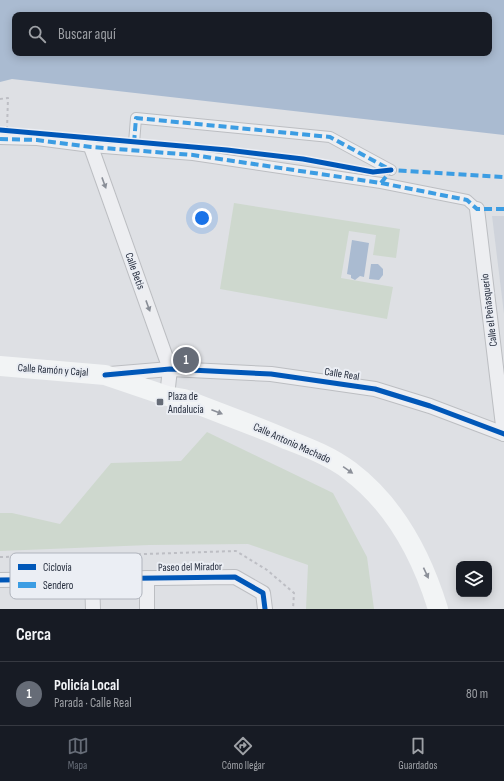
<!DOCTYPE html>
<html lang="es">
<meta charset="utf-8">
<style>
:root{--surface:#171b24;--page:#242831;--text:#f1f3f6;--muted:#9ea1a6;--line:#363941;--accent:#666c77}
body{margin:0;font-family:"Sofia Sans Condensed",sans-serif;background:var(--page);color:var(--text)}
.controls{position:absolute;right:12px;bottom:12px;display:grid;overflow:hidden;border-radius:8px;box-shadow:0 2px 10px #0003}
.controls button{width:36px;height:36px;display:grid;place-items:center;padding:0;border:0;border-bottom:1px solid var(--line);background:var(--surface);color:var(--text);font:20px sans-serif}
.you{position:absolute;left:202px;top:218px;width:14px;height:14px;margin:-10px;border:3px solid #fff;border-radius:50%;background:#1a73e8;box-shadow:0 0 0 6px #1a73e833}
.badge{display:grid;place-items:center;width:26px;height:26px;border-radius:50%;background:var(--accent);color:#fff;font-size:13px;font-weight:700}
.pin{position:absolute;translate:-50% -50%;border:2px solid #fff;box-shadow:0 1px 4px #0006}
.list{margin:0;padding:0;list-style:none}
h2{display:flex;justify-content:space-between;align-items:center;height:52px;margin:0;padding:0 16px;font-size:17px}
h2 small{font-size:13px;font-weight:400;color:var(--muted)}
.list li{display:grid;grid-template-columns:26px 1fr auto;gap:12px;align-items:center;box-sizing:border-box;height:64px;padding:0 16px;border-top:1px solid var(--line)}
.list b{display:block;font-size:15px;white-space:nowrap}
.list p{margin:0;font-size:13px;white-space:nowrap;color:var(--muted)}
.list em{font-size:13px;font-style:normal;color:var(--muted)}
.icon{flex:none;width:22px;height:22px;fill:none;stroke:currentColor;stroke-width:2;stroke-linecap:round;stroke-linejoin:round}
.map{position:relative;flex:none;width:504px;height:609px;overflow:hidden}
.search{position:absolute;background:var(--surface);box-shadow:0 2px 10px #0003;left:12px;right:12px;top:12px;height:44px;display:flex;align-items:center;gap:10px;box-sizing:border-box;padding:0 14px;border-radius:8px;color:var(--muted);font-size:15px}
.sheet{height:116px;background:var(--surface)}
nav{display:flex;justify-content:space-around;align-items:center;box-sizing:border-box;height:56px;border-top:1px solid var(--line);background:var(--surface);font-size:11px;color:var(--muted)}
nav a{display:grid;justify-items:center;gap:2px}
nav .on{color:var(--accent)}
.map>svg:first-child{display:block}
.built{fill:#cfd3db}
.green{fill:#ced8ce}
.water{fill:#aabbd1;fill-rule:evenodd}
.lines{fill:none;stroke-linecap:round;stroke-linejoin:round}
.pedestrian-casing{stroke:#bcbec2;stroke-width:12}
.minor-casing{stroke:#bcbec2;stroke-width:16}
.path{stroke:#bdbec4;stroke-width:2;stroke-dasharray:3 3;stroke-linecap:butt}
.pedestrian{stroke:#edeef1;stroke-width:10}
.minor{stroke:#edeef1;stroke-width:14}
.secondary{stroke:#f2f4f5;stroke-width:20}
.quiet{stroke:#3c9de3;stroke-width:4;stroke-dasharray:8 4;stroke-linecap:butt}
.cycleway-casing{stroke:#ebeef4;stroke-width:8}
.cycleway{stroke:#0057b8;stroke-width:5}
.oneway{fill:#898e97}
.oneway2{fill:#8c9099}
.poi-dot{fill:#666c77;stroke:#ebeef4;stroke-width:1.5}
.labels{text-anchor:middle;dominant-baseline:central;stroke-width:4;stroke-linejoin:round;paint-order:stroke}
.street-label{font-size:11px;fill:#252d3d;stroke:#ebeef4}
.poi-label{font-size:11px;fill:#252d3d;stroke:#ebeef4;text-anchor:start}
.key{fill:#ebeef4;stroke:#b0b4bd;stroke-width:1}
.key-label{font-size:11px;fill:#252d3d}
</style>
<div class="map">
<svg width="504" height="609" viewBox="0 0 504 609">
<rect width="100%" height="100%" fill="#dee0e4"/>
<path class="built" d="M492 216H504V314Z"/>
<g class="green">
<path d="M234 203 400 229 396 258 373 255 376 235 349 231 341 278 393 287 387 319 220 289Z"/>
<path d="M207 432 333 493 367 557 374 609H306L308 565 248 544 149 545 0 551V513H12L60 524 111 463 181 461Z"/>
</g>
<g class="water">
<path d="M0 0H504V135L12 79 0 82ZM15 15H489V53H15Z"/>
<path d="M352 240 369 243 364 277 360 276 355 280 351 278V275L347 274Z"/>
<path d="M371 264H378L383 269V275L379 280 369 279Z"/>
</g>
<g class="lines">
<defs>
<g id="pedestrian">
<path d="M0 139 37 140 91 147 193 155 381 183 467 200 477 209"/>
<path d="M134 143 136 118 330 137 391 170"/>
</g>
<g id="minor">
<path d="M91 147 170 369 167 396"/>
<path d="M477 209 504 434"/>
<path d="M110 374 170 369 271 374 375 389 430 406 504 434"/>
<path d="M147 578V609"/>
<path d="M92 579 93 609"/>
<path d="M0 580 235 577 263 593 265 609"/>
</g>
</defs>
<use href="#pedestrian" class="pedestrian-casing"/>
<use href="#minor" class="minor-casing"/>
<g class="path">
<path d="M0 99 8 98 7 129"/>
<path d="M104 556V567"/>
<path d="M0 557 116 555 236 551 267 570 294 593 293 609"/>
<path d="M48 567V556"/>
</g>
<use href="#pedestrian" class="pedestrian"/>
<use href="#minor" class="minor"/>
<path class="secondary" d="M0 366 105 375 167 396 184 399C219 413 254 425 288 440 309 448 332 457 350 471 395 505 422 557 438 609"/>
<g class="quiet">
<path d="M0 139 37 140 91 147 193 155 381 183 467 200 477 209H504"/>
<path d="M134 143 136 118 330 137 389 169"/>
<path d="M381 183 391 170 504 177"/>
</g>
<defs>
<g id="cycleway">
<path d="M0 130 227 150 303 159 373 172 391 170"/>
<path d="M105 375 170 369 271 374 375 389 430 406 504 434"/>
<path d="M0 580 235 577 263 593 265 609"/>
</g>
</defs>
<use href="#cycleway" class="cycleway-casing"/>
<use href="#cycleway" class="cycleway"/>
</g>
<defs><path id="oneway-solid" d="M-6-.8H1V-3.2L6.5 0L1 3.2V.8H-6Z"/></defs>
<g class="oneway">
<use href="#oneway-solid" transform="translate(104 183) rotate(70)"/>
<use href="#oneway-solid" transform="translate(148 306) rotate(70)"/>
</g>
<g class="oneway2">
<use href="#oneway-solid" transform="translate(217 412) rotate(21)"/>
<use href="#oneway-solid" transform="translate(348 470) rotate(35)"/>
<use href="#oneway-solid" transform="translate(426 573) rotate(65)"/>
</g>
<rect class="poi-dot" x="156" y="398" width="8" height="8" rx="2"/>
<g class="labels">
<g class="street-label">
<text transform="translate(135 271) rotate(70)">Calle Betis</text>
<text transform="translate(489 310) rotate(-97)">Calle el Peñasquerio</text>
<text transform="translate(53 370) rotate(4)">Calle Ramón y Cajal</text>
<text transform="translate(342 374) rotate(9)">Calle Real</text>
<text transform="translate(292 443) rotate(24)">Calle Antonio Machado</text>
<text transform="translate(190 567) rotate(-1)">Paseo del Mirador</text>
</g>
<g class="poi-label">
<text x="168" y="396">Plaza de<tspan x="168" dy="13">Andalucía</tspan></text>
</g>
</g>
<rect x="10" y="553" width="132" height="46" rx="6" class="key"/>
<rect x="18" y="564" width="18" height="6" fill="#0057b8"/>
<rect x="18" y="582" width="18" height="6" fill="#3c9de3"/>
<g class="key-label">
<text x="43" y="571">Ciclovía</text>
<text x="43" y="589">Sendero</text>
</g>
</svg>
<div class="controls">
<button><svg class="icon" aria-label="layers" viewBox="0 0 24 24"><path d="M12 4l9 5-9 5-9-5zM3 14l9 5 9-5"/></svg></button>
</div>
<div class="you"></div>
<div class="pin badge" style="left:186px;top:360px">1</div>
<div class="search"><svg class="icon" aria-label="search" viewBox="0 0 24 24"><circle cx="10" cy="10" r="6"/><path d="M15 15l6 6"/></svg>Buscar aquí</div>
</div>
<section class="sheet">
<h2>Cerca<small></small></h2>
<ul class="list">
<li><span class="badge">1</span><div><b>Policía Local</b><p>Parada · Calle Real</p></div><em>80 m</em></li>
</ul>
</section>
<nav>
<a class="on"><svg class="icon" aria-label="map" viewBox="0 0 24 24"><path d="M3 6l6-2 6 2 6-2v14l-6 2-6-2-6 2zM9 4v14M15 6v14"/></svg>Mapa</a>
<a><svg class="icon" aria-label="directions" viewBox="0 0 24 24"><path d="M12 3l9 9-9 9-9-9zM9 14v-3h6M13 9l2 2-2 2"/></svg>Cómo llegar</a>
<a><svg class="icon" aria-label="saved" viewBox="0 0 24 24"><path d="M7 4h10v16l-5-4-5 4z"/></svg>Guardados</a>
</nav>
